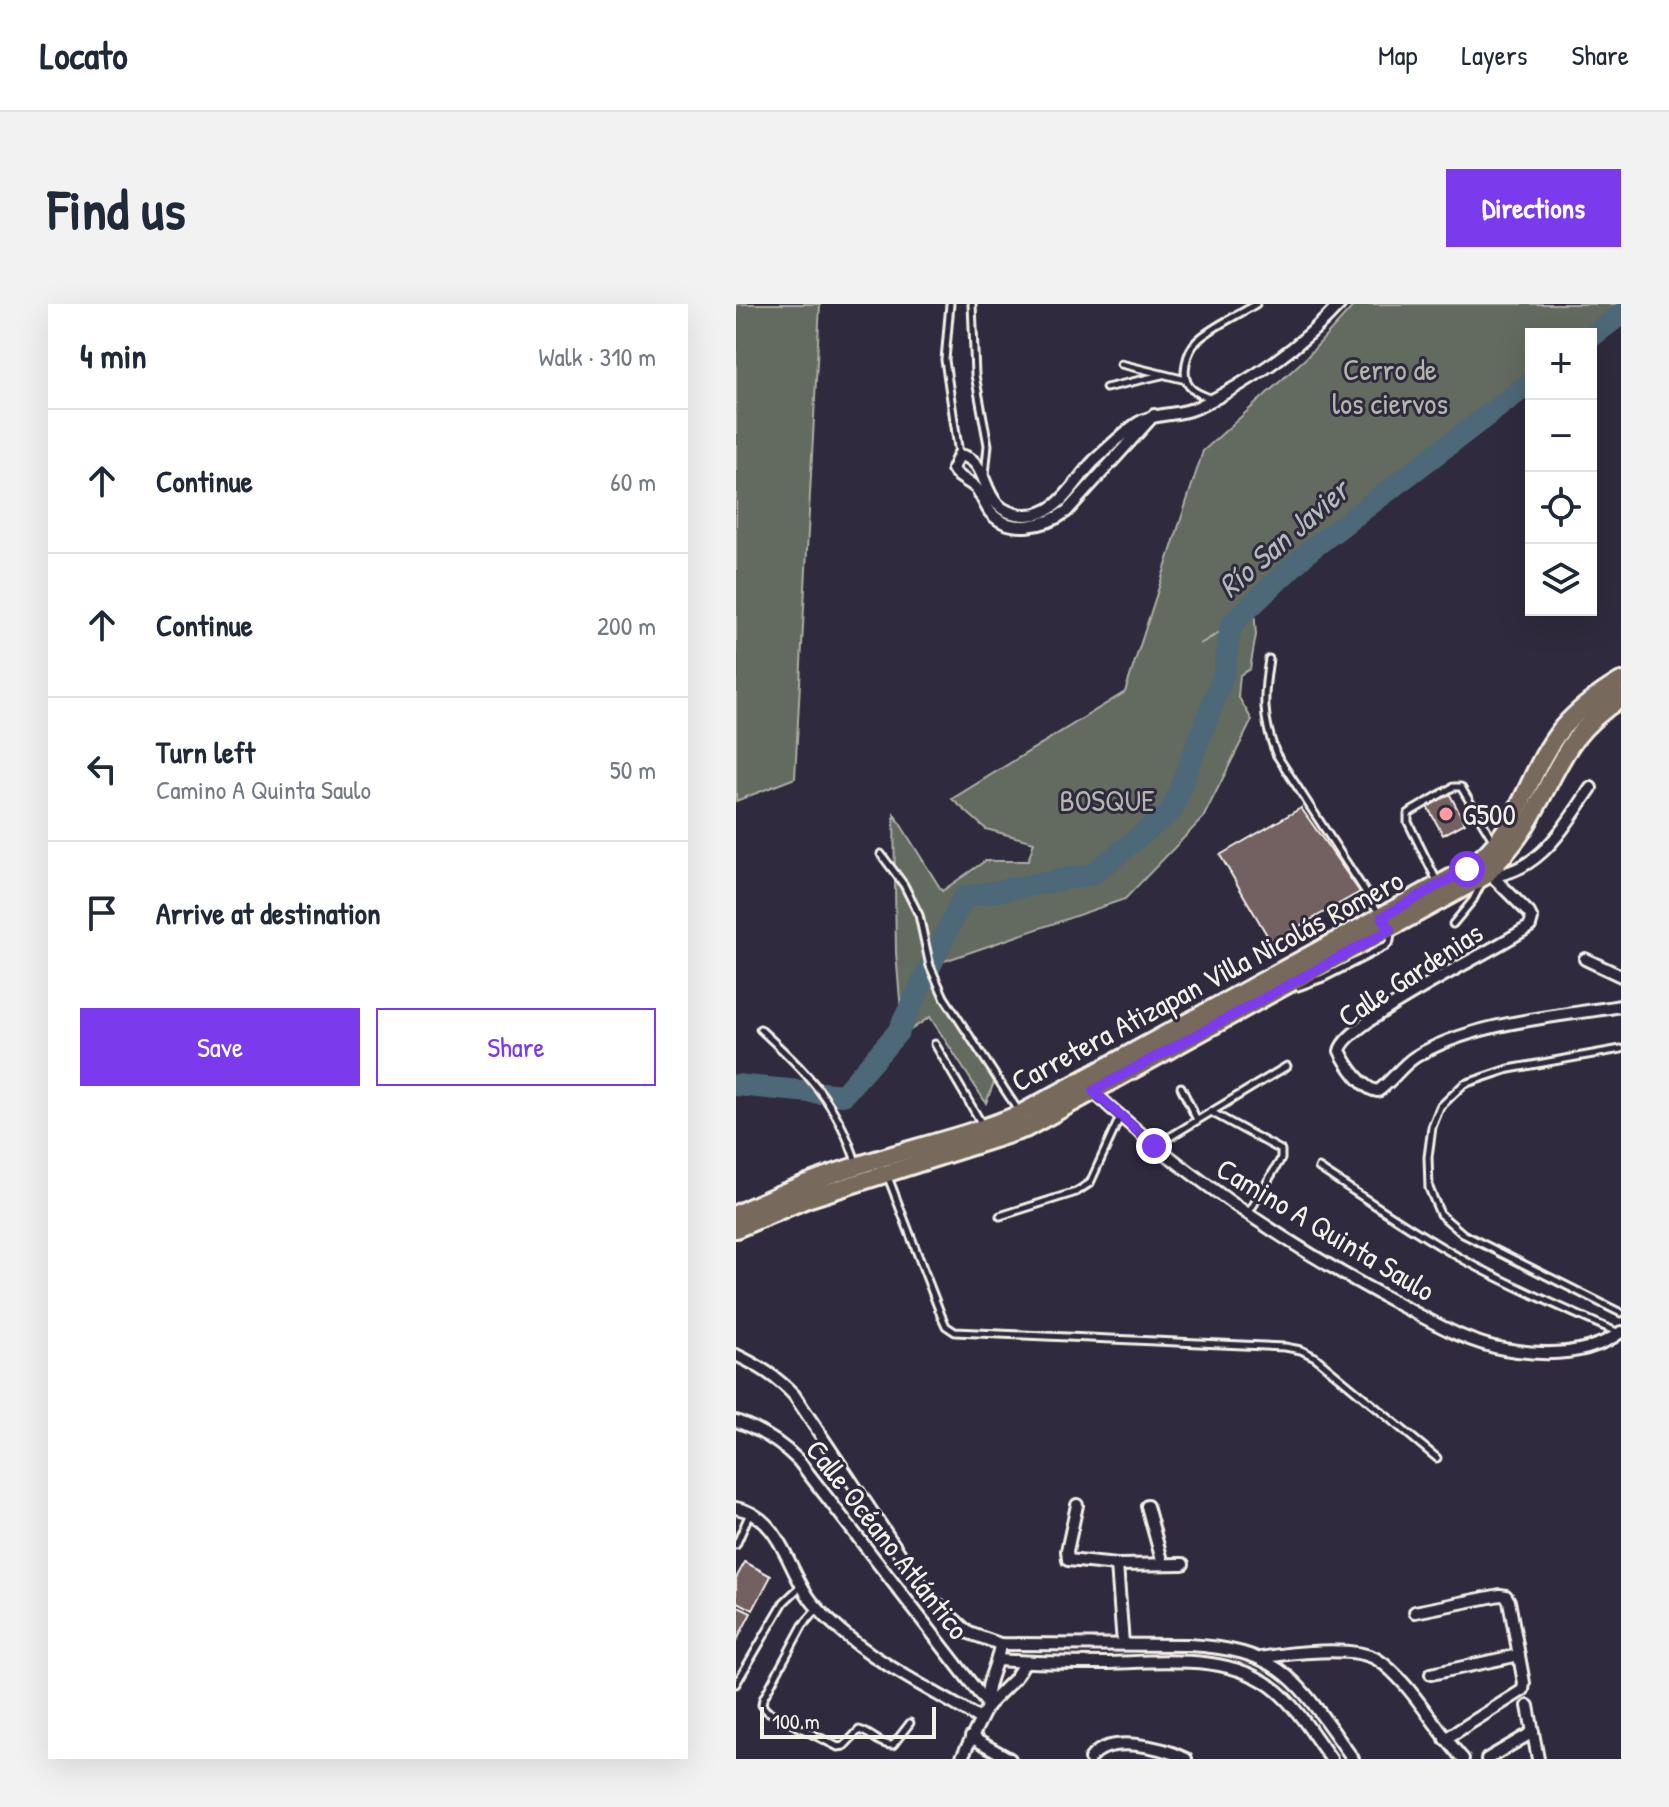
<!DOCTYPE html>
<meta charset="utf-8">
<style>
:root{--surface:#fff;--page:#f2f2f3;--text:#1f2937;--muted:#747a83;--line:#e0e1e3;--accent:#7c3aed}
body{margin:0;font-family:"Patrick Hand",sans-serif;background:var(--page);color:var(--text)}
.controls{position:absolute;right:24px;top:24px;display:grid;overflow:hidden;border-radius:0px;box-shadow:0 8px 32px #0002}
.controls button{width:72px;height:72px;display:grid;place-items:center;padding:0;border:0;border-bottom:2px solid var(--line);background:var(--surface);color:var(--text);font:40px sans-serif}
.scale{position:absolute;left:24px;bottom:20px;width:176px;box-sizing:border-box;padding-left:8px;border:4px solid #f4f1e8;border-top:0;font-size:22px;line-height:28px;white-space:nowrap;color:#f4f1e8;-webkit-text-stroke:6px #2f2a3d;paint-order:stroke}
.stop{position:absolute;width:24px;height:24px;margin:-18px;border:6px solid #7c3aed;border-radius:50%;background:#fff}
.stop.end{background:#7c3aed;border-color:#fff;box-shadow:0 2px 8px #0008}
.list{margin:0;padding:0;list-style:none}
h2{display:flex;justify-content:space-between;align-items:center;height:104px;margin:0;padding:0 32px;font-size:34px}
h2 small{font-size:26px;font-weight:400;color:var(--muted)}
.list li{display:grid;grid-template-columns:52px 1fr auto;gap:24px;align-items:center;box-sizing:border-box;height:144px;padding:0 32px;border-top:2px solid var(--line)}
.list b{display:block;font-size:30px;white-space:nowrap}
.list p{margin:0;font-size:26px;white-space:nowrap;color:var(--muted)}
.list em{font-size:26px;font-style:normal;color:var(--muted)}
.actions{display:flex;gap:16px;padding:24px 32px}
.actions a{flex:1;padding:18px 0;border:2px solid var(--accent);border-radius:0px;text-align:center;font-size:28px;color:var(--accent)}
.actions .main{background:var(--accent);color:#fff}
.icon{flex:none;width:44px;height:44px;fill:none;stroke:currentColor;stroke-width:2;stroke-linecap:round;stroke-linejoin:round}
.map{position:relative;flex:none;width:885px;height:1455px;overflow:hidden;border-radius:0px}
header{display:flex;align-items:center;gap:48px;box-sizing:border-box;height:112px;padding:0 40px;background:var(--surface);border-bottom:2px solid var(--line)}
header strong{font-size:38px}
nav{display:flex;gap:44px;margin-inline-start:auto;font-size:28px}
.intro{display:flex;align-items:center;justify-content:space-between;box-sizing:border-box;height:192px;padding:0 48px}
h1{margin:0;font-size:56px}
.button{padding:20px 36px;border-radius:0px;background:var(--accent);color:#fff;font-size:28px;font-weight:700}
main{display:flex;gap:48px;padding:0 48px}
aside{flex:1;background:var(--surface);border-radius:0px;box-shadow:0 8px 32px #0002}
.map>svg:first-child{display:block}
.green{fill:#646b5f;stroke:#acaea4;stroke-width:2}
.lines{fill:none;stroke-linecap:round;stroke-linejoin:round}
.river{stroke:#4e6779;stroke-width:22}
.building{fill:#736060;stroke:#f4f1e8;stroke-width:2}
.lane-casing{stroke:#f4f1e8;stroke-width:11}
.street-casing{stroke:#f4f1e8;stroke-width:16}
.primary-casing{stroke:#f4f1e8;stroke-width:22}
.lane{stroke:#2f2a3d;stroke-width:5}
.street{stroke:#2f2a3d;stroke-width:10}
.primary{stroke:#77695c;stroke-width:16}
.route{stroke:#7c3aed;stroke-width:10}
.poi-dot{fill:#ff9aa2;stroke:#2f2a3d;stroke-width:3}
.labels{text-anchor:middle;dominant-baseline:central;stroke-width:6;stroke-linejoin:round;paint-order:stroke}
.park-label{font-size:30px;fill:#b3b5aa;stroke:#2f2a3d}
.poi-label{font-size:30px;fill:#f4f1e8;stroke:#2f2a3d;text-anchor:start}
.street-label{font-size:30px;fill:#f4f1e8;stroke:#2f2a3d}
.water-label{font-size:32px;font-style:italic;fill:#b2babc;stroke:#2f2a3d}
</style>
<header>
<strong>Locato</strong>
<nav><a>Map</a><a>Layers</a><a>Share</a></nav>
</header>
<div class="intro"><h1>Find us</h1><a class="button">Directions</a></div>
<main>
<aside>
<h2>4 min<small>Walk · 310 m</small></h2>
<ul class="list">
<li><svg class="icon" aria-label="ahead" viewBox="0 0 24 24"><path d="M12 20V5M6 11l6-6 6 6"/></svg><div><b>Continue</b></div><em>60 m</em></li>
<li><svg class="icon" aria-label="ahead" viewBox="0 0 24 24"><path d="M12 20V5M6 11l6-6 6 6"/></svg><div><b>Continue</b></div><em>200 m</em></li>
<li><svg class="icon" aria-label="left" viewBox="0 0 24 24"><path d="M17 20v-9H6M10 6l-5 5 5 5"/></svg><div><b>Turn left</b><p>Camino A Quinta Saulo</p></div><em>50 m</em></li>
<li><svg class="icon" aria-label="arrive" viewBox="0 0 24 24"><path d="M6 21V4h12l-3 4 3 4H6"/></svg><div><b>Arrive at destination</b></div></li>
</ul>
<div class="actions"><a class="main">Save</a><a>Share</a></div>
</aside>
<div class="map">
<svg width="885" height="1455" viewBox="0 0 885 1455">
<rect width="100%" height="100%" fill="#2f2a3d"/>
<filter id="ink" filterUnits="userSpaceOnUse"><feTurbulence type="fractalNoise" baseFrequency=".0125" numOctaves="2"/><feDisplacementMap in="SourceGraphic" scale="16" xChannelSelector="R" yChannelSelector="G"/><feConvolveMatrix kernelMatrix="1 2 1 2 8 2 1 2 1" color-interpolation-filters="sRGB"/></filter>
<g filter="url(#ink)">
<g class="green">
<path d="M0 0H84L59 474 0 497Z"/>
<path d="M619 0H885V10L855 33V30H795V78L574 246 495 321 464 340 494 323 518 304 520 331 514 365 504 371 502 392 516 416 467 514 389 595 194 662 261 770 250 799 194 713 167 731 160 649 158 510 206 587 249 557H292L298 538 250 525 216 495 389 388 467 147 570 54Z"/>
</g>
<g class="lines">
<g class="river">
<path d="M855 33 885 10"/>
<path d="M0 781 107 791 162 728 228 593 357 570 436 506 487 373 495 321 574 246 795 78"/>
</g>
</g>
<g class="building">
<path d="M713 489 729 519 707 531 691 502Z"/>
<path d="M565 504 624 588 535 638 484 551Z"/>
<path d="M9 1258 35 1272 17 1306 0 1297V1274Z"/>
<path d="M0 1302 15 1309 0 1338Z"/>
</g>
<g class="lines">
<defs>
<g id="lane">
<path d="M214 0 209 56 223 150"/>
<path d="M236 0 239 71 252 141 249 171"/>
<path d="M385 60 450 76"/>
<path d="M370 84 426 71"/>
<path d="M476 95C469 92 459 89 454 83 444 71 451 47 461 37 475 23 503 11 520 0"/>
<path d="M533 355C527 393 526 414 540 450L643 609"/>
<path d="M145 550 168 581 183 611 194 662 208 693 282 806"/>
<path d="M701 577 672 518V510L676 507 717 483H725L757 536"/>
<path d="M717 620 737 596 745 580"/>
<path d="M562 683 587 674 650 642 654 637 655 628"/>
<path d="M24 725C71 769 101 797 121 861"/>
<path d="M199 740 247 822"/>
<path d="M885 745 773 765 728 780 704 803 696 823 692 853 693 884 704 910 727 930 885 1009"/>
<path d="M445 783 461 816"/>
<path d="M475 808 545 846V855L512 910"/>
<path d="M419 842 551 762"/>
<path d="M583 864C631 896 678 928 728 956 778 983 830 1006 883 1029"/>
<path d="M152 873 205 1011 210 1022 219 1028 549 1043 565 1046 579 1053 701 1154"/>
<path d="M264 912 340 888 354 879 384 813"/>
<path d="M0 1241 14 1209"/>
<path d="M81 1305 67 1321 27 1395 26 1401 31 1407 102 1443 108 1442 123 1426C136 1429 144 1442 157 1441L174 1419"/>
<path d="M0 1380 48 1298 65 1282"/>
</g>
<g id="street">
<path d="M418 111 331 207C311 222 273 231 254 208 249 201 246 192 241 185 233 176 222 175 217 165L223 151C259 156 239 209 289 211 324 212 337 178 358 157 371 145 385 131 399 121 419 107 442 113 462 103 513 79 567 41 604 0"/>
<path d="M752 572C804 569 828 522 855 484"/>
<path d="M756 572 793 609 796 615 794 622C764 644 608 718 604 747 611 761 627 786 642 787 656 777 665 762 679 753 736 718 820 713 885 702"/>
<path d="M849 655 885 672"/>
<path d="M354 785C447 871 551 941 662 1000 695 1017 731 1039 768 1045 807 1052 852 1052 885 1028"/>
<path d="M0 1051C23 1062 41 1073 58 1091L174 1265 198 1297 233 1329 264 1340 452 1341C551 1346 563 1381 617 1455"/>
<path d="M0 1117C25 1126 44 1138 62 1156L252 1401"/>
<path d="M341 1201 331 1247 332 1256 381 1261 447 1260"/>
<path d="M411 1202 427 1260"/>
<path d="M0 1204C47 1213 51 1269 78 1300 121 1351 188 1381 244 1415"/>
<path d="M381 1261 387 1340"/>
<path d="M679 1308 764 1291 770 1292 773 1297 788 1379 787 1386 709 1435"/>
<path d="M525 1354C552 1349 619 1341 642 1356 672 1375 701 1427 727 1455"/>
<path d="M263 1356C298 1359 333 1359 368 1359 423 1358 496 1348 541 1387 563 1406 578 1432 595 1455"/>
<path d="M695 1370 783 1351"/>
<path d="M251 1399C249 1377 262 1362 264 1340"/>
<path d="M792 1402 802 1455"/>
<path d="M235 1433 274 1455"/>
<path d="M225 1455 252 1401 279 1374 289 1358"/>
<path d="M354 1455C372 1429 426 1443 450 1455"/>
<path d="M751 1455 797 1428"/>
</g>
<g id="primary">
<path d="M0 910C39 891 79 875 120 862 175 844 231 832 284 810L731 565C787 527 788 470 827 423 844 404 863 390 885 377"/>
<path d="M0 925 71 895 289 825 749 572C763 557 778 541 789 523 823 468 825 433 885 394"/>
</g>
</defs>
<use href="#lane" class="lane-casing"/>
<use href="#street" class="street-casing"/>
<use href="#primary" class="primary-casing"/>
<use href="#lane" class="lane"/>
<use href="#street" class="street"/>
<use href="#primary" class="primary"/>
</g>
</g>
<g class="lines" filter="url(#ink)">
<path class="route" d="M418 842 357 787 654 626 646 613 731 565"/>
</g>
<circle class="poi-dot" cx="710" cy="510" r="8"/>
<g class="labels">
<g class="park-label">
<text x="654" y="65">Cerro de<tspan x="654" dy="34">los ciervos</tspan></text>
<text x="371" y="496">BOSQUE</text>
</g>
<g class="poi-label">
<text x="726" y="510">G500</text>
</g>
<g class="street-label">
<text transform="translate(674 670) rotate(-33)">Calle Gardenias</text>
<text transform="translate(471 676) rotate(-28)">Carretera Atizapan Villa Nicolás Romero</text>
<text transform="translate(590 925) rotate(31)">Camino A Quinta Saulo</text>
<text transform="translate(152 1235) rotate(52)">Calle Océano Atlántico</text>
</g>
<g class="water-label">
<text transform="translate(547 234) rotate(-41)">Río San Javier</text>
</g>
</g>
</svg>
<div class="controls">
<button>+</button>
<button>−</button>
<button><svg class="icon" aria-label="locate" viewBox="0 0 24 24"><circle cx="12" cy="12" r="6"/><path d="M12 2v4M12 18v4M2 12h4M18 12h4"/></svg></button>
<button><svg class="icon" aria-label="layers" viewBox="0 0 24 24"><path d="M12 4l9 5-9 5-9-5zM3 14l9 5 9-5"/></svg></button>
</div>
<div class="scale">100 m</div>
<div class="stop" style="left:731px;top:565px"></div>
<div class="stop end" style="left:418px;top:842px"></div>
</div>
</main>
